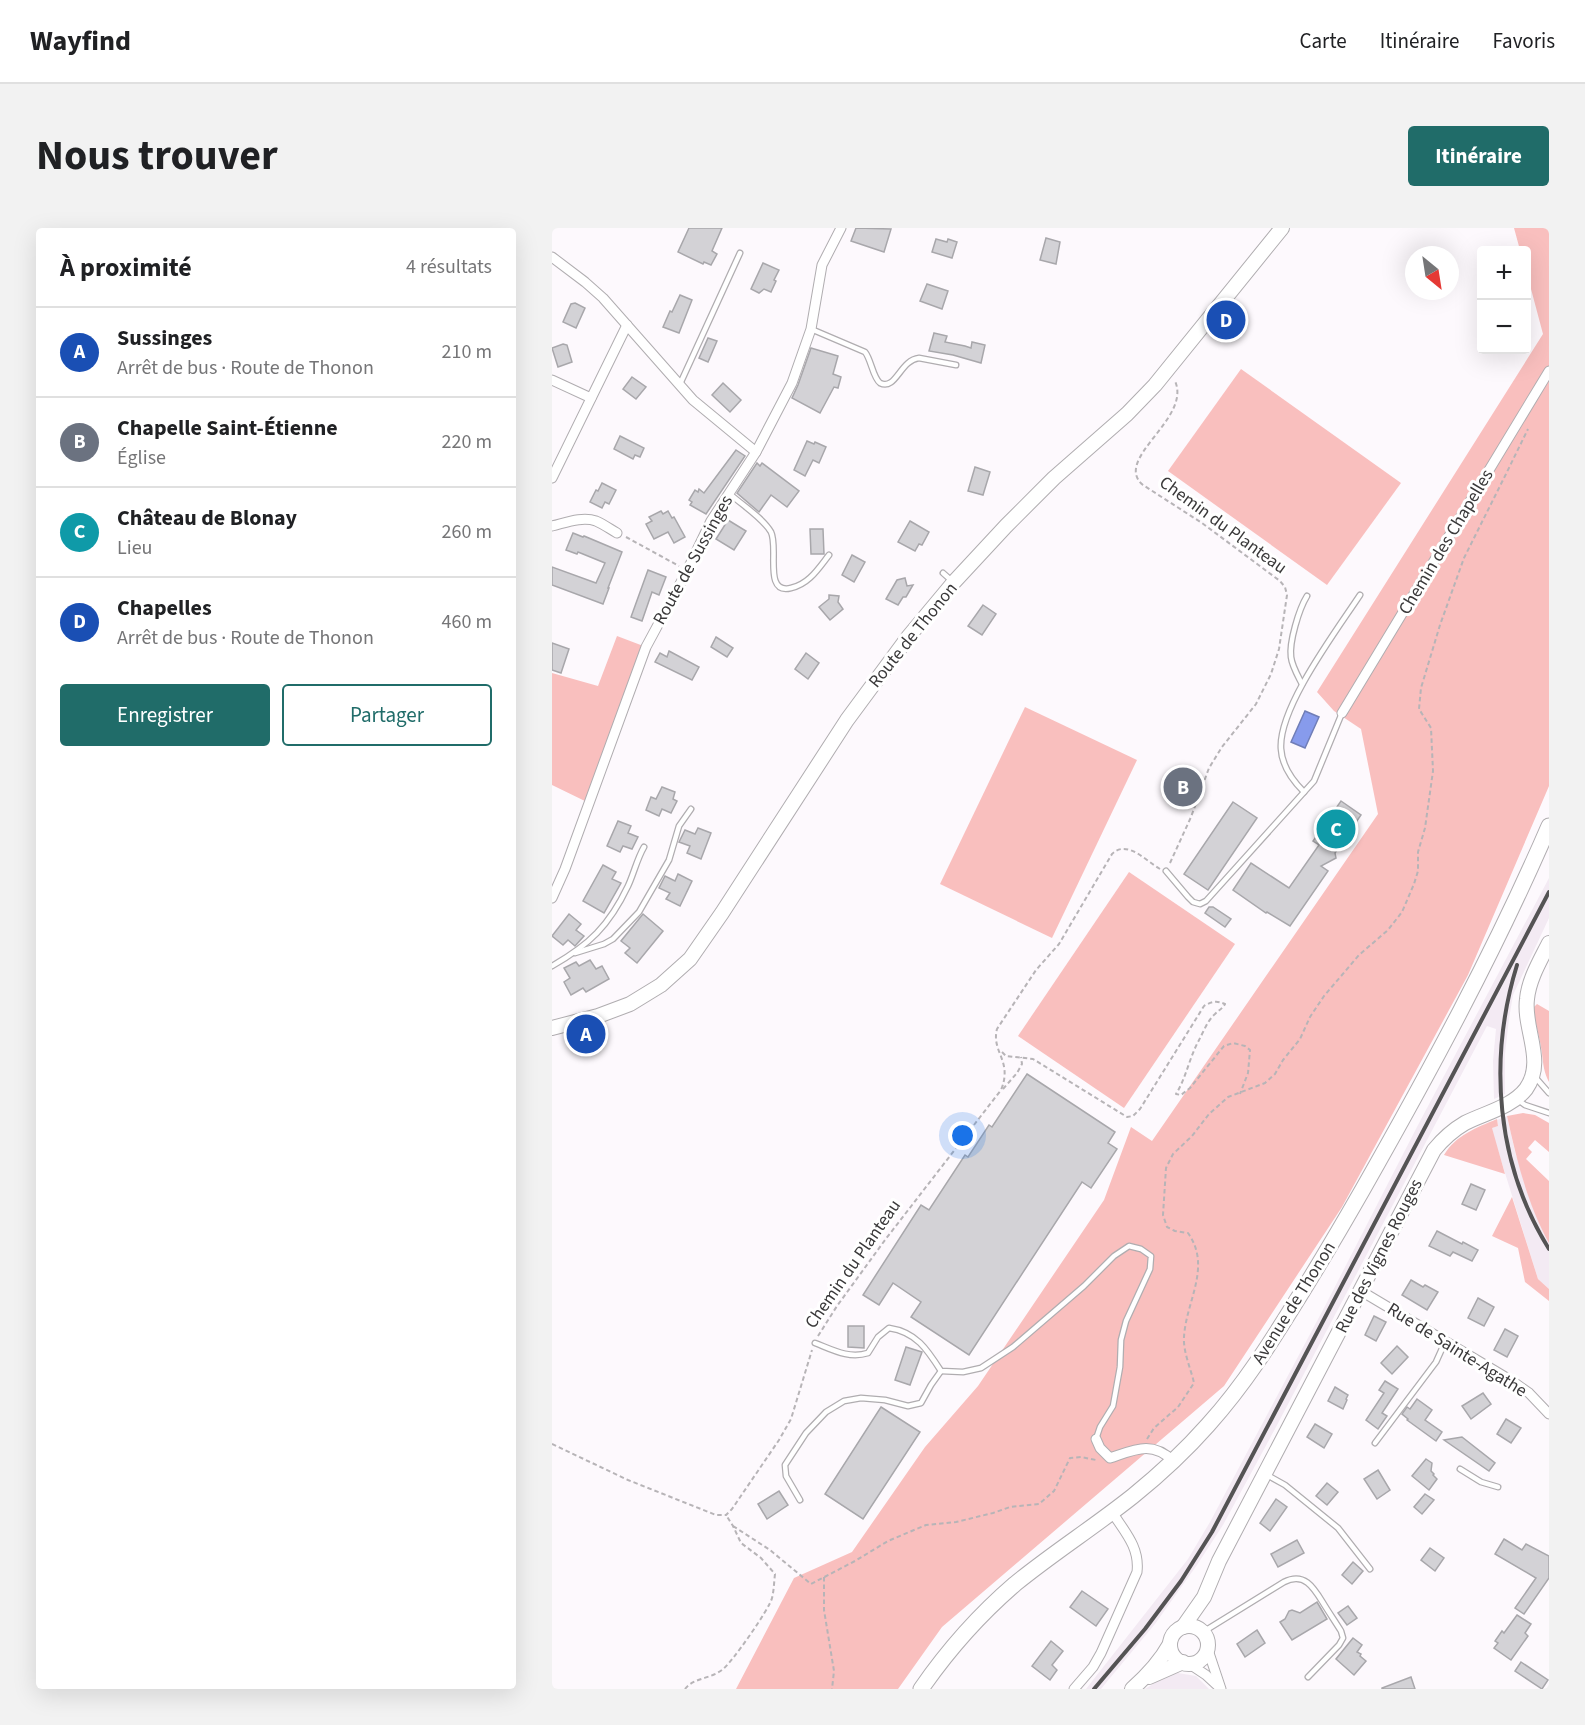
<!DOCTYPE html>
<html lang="fr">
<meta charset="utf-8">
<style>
:root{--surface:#fff;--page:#f2f2f2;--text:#202124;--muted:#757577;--line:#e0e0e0;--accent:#206c69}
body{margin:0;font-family:"Source Sans 3",sans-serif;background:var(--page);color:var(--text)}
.controls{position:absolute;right:18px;top:18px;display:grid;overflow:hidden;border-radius:6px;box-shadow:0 6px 24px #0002}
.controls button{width:54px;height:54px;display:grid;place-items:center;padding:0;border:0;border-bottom:2px solid var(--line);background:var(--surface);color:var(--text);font:30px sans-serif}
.compass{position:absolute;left:853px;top:18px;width:54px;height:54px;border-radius:50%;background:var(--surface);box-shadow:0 6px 24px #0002;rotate:150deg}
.you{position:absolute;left:411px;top:908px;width:21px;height:21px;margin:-15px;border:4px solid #fff;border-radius:50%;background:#1a73e8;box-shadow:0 0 0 9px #1a73e833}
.badge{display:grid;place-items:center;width:39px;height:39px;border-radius:50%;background:var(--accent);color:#fff;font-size:20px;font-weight:700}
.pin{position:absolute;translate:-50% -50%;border:3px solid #fff;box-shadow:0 2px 6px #0006}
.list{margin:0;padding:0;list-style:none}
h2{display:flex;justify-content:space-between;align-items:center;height:78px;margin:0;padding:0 24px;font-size:26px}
h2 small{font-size:20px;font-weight:400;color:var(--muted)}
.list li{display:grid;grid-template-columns:39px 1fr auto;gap:18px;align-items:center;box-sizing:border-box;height:90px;padding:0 24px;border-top:2px solid var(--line)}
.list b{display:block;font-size:22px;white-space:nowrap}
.list p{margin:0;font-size:20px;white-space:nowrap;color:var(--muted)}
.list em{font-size:20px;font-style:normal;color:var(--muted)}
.actions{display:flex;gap:12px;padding:18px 24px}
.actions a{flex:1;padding:14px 0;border:2px solid var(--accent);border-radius:6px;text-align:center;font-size:21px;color:var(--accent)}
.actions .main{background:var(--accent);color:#fff}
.map{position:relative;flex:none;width:997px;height:1461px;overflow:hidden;border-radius:6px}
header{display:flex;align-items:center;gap:36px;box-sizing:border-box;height:84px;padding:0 30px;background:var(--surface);border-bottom:2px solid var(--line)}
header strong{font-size:28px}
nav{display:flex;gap:33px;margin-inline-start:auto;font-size:21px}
.intro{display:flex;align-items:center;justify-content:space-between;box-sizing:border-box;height:144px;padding:0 36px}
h1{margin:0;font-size:42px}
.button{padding:15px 27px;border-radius:6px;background:var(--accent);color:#fff;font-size:21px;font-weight:700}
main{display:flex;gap:36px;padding:0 36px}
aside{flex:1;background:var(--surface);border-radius:6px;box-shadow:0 6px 24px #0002}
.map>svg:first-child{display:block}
.built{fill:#f3eaf3}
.green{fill:#f9bfbe}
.water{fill:#879bec;stroke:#707eb7;stroke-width:1.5}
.building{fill:#d3d2d6;stroke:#a8a7ab;stroke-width:1.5}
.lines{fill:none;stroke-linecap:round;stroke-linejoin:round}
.lane-casing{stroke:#b0adb0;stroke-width:7}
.street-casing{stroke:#b0adb0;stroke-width:11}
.secondary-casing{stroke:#b0adb0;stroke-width:16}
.primary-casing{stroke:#b0adb0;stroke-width:17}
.path{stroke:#b7b4b7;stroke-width:2;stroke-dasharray:4.5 3;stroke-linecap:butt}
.lane{stroke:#fff;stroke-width:4.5}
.street{stroke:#fff;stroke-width:9}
.secondary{stroke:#fff;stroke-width:14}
.primary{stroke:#fff;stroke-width:15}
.rail{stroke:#545354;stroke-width:4}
.labels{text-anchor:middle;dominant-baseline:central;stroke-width:6;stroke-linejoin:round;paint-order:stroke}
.street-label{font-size:18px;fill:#3a393a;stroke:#fff}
</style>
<header>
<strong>Wayfind</strong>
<nav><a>Carte</a><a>Itinéraire</a><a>Favoris</a></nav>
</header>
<div class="intro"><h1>Nous trouver</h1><a class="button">Itinéraire</a></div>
<main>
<aside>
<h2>À proximité<small>4 résultats</small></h2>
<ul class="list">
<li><span class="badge" style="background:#1a4fb4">A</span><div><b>Sussinges</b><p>Arrêt de bus · Route de Thonon</p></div><em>210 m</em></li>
<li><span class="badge" style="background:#6b7280">B</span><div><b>Chapelle Saint-Étienne</b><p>Église</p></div><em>220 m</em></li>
<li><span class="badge" style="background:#0f9aa8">C</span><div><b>Château de Blonay</b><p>Lieu</p></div><em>260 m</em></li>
<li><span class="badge" style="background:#1a4fb4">D</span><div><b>Chapelles</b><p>Arrêt de bus · Route de Thonon</p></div><em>460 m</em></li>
</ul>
<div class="actions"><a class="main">Enregistrer</a><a>Partager</a></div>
</aside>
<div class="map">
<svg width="997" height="1461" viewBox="0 0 997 1461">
<rect width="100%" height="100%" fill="#fdf9fd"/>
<g class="built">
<path d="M997 650V690L961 767 957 791 953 826V866L942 871 941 833 944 801 935 798 724 1199 671 1297 645 1337 603 1396 558 1450 549 1461H534L636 1331 658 1294 773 1078 866 897Z"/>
<path d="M955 888 964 928 997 958V1061L986 1051 939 900 946 898 945 892Z"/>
<path d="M626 1445 644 1448 657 1461H593L614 1448Z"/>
</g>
<g class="green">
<path d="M962 0H997V558L916 747 790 979 672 1158 390 1399 346 1461H184L242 1350 300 1324 373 1219 426 1158 552 972 579 899 600 913 826 586 809 501 782 483 765 464 991 106 975 46V22H968Z"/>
<path d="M689 141 849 255 775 357 616 243Z"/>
<path d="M65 408 94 419 37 575 0 557V445L46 458Z"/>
<path d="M473 479 585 532 500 710 388 656Z"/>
<path d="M577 644 683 716 572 880 466 808Z"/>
<path d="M985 776 997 783V854C992 845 991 835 990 825 988 810 983 795 981 780Z"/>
<path d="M971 885 983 887 997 895V924L983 912 976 920 980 924 974 931 997 953V1015C975 975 965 933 955 888Z"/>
<path d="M945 891 946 898 940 900 953 946 892 927C904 907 924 900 945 891Z"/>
<path d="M960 969 986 1051 997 1061V1073L973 1054 966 1020 940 1008Z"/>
</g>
<path class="water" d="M753 483 767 489 753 520 739 514Z"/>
<g class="building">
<path d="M137 0H170L160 23 165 26 159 37 152 34 151 36 126 24Z"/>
<path d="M304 0 339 1 332 24 299 13Z"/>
<path d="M494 10 508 14 504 36 488 32Z"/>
<path d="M384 11 395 14 396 11 405 14 400 30 380 24Z"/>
<path d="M211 35 227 42 222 52 224 53 219 64 212 61 207 65 199 61Z"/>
<path d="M375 56 396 63 390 81 368 73Z"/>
<path d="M128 67 140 72 127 105 111 99 118 83 120 84Z"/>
<path d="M23 75 33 80 24 100 11 94 19 76Z"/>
<path d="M382 105 395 108 393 114 413 118 419 120 420 114 433 117 429 135 401 127 377 123Z"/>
<path d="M156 110 165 113 156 134 147 130Z"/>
<path d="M11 116 15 117 20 134 6 139 0 120Z"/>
<path d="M259 120 286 128 281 146 289 149 286 160 282 159 268 185 240 170 246 157Z"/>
<path d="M80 149 94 159 84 171 71 161Z"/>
<path d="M171 155 189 172 178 184 160 167Z"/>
<path d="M68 208 92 220 88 229 83 227 81 231 62 221Z"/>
<path d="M255 213 262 216 263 214 274 219 267 235 261 232 253 248 242 242Z"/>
<path d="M184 222 193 228 154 286 138 277 140 274 137 272 143 262 146 264 147 261 152 265Z"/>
<path d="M205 235 208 238 210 235 247 263 235 279 219 267 207 284 185 265Z"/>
<path d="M423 239 438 244 431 267 416 263Z"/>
<path d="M50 255 64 262 57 276 53 274 50 280 38 274 44 262 46 263Z"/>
<path d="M109 283 111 286 116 283 120 290 122 289 133 309 122 315 116 304 102 311 94 296 100 293 97 289Z"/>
<path d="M176 292 194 303 182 322 164 311Z"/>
<path d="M358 293 377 304 370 317 367 316 363 323 346 314Z"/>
<path d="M258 301H271L272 326H259Z"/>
<path d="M21 305 31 309 32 308 70 324 56 360H57L51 376 0 357V339L44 355 53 335 26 324 25 326 14 322Z"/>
<path d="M300 327 313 334 302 354 290 347Z"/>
<path d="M96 342 114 349 107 367 100 364 90 393 79 389Z"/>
<path d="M353 350 355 358 361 357 354 369H351L346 377 334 371 345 352Z"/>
<path d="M277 367 287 368 286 374 291 381 278 392 267 379 277 371Z"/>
<path d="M431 377 444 386 430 407 416 398Z"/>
<path d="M164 409 181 420 175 429 159 419Z"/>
<path d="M0 415 17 421 9 445 0 442Z"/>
<path d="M117 423 147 439 140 452 103 434 108 425 115 429Z"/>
<path d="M254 425 267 435 256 451 243 441Z"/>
<path d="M635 549 642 557 627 570 621 562Z"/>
<path d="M110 559 123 564 121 571 125 573 119 585 110 581 107 588 94 582 99 569 104 571Z"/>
<path d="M789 573 809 587 783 625 784 630 769 638 776 643 738 698 715 684 714 685 681 662 699 635 737 660 767 617 761 613Z"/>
<path d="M681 574 705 590 656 662 632 646Z"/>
<path d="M66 593 79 598 76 605 86 609 80 621 71 618 68 624 55 618Z"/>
<path d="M146 600 159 605 149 631 135 625 138 618 127 614 133 602 143 606Z"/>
<path d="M51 637 64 644 60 651 69 655 52 685 31 673Z"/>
<path d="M126 646 140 653 128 678 114 671 118 665 107 660 113 648 123 653Z"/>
<path d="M657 679H661L679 691 673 699 653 685Z"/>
<path d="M17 686 29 696 24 702 32 708 23 718 16 712 11 717 0 708Z"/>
<path d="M91 686 111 703 85 735 73 725 78 720 69 713Z"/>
<path d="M38 732 44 741 50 738 57 751 34 764 31 760 19 767 12 754 18 750 12 740 24 734 27 738Z"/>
<path d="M475 846 563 904 556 915 565 921 539 960 530 954 417 1127 359 1089 369 1074 341 1055 327 1077 311 1067 369 977 377 982 413 927 416 929 437 897 440 899Z"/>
<path d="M919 956 933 962 924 982 910 976Z"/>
<path d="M885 1003 910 1016 911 1014 926 1022 920 1033 901 1024 898 1028 877 1018Z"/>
<path d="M859 1052 871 1059 873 1057 886 1064 875 1082 850 1067Z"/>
<path d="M926 1070 942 1079 932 1098 916 1090Z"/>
<path d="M822 1088 834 1094 824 1113 813 1107Z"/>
<path d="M296 1098H312V1120L296 1119Z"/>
<path d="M953 1101 966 1108 955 1129 942 1122Z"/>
<path d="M845 1118 856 1129 840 1146 829 1135Z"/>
<path d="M354 1119 370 1124 358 1157 343 1152Z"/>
<path d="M833 1153 846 1161 830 1185 835 1188 826 1201 814 1192 832 1165 827 1162Z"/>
<path d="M783 1159 796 1167 794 1171 795 1172 791 1181 776 1173Z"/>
<path d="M931 1165 939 1176 919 1191 910 1178Z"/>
<path d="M865 1171 880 1182 873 1192 890 1204 884 1213 855 1192 856 1191 850 1186 855 1179 858 1181Z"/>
<path d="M329 1179 368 1204 311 1291 273 1266Z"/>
<path d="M954 1191 969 1200 959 1215 945 1206Z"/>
<path d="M763 1196 780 1206 772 1220 755 1209Z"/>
<path d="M910 1209 943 1235 937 1243 892 1212Z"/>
<path d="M874 1231 880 1235 879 1243 882 1246 881 1247 885 1251 877 1262 860 1248Z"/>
<path d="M826 1242 838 1262 825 1271 812 1251Z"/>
<path d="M775 1255 786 1264 775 1277 764 1268Z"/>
<path d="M227 1263 236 1277 215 1291 206 1276Z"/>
<path d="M873 1266 882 1272 870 1286 862 1279Z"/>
<path d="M724 1271 735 1279 718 1303 708 1295Z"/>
<path d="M952 1311 970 1322 974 1316 997 1328V1350L972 1386 963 1380 984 1350 943 1326Z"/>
<path d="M745 1312 752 1325 726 1339 719 1326Z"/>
<path d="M878 1320 892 1330 883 1343 869 1332Z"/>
<path d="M801 1334 811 1343 800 1356 790 1347Z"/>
<path d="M530 1363 556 1381 544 1398 518 1379Z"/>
<path d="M765 1374 775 1391 740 1412 728 1394 733 1391 737 1383 740 1382 748 1385Z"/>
<path d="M796 1378 805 1390 795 1397 786 1385Z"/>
<path d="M965 1387 979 1396 973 1405 976 1408 959 1432 942 1420 946 1415 943 1413 950 1403 952 1405Z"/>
<path d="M705 1402 713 1415 693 1429 685 1416Z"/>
<path d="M801 1410 810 1417 805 1424 809 1426 808 1428 814 1433 802 1447 784 1431Z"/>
<path d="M499 1413 511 1423 500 1437 505 1442 498 1452 480 1438Z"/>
<path d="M969 1434 996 1452 990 1461 963 1443Z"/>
<path d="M859 1449 863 1461H830V1460Z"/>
</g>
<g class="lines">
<defs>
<g id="lane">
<path d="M259 101 313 124C319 131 321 150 328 155 344 163 348 132 367 130L404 137"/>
<path d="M128 156 188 25"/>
<path d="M178 266C190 277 211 290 219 304 227 320 211 367 239 360 257 356 266 341 277 327"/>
<path d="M391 345 400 353"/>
<path d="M750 456C746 448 740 438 739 429 737 414 747 381 755 368"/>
<path d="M752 564C740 552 730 538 729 521 726 480 785 402 808 367"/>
<path d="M614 643 636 669 641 674 648 676 654 673 762 553 790 485"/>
<path d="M23 725 52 716 61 711 87 684 117 632 127 598 139 581"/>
<path d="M0 738C37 717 57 698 76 658 82 645 85 631 92 619"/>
<path d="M983 849 997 865"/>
<path d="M966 872 973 877 997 885"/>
<path d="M263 1115C281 1122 297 1131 316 1125L326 1109 337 1100C364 1104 375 1121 389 1143L411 1144 429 1140 461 1119 532 1058 562 1028 577 1018 589 1021 599 1028 598 1041 574 1093 569 1112 568 1139 561 1178 548 1199 544 1211"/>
<path d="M823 1215 884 1134 893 1114"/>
<path d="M908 1241 929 1254 946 1259"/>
<path d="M715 1247 733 1257 786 1300 818 1341"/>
<path d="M248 1272 234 1248 233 1237 254 1205 274 1184 292 1173 309 1170 333 1172 356 1178 369 1175 379 1157 389 1143"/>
<path d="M651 1404 732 1354C754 1343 763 1362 773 1378 778 1386 784 1395 789 1403L791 1410 787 1417 756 1449"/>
</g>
<g id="street">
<path d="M0 29 33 54 51 70 141 172 204 224"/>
<path d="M0 152 39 170"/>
<path d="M0 250 75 97"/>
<path d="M0 298C13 295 30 288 44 293 51 296 58 301 65 305"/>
<path d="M790 485 997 143"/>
<path d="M0 670 13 641 94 419 135 343 159 293 204 224 240 155 259 101 270 37 289 0"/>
<path d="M809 1063 960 1153 977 1165 997 1186"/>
<path d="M544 1211 548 1220 558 1230C582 1222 600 1212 621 1233"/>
<path d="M655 1419 669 1461"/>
<path d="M636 1435 654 1447 667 1459"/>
<path d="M522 1461 541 1439 549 1425 585 1344C588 1319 572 1303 560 1284"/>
</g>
<g id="secondary">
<path d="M0 800 46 788 78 776 109 757 138 731 170 685 295 492 357 408 402 354 454 298 502 250 575 186 603 157 730 0"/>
<circle cx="637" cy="1417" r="19"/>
<path d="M631 1399 652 1369 667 1333 882 922C891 911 901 902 913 895 933 885 960 879 974 861 994 833 971 801 975 771 977 751 988 733 997 715"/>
<path d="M597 1449 631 1434"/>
<path d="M580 1461C596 1447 608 1434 618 1416"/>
</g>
<path id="primary" d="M369 1461C396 1422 427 1387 463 1356 501 1325 542 1299 581 1268 607 1247 633 1223 656 1197 693 1156 721 1111 750 1064 771 1030 791 996 811 961 878 843 943 723 997 598"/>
</defs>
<use href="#lane" class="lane-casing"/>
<use href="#street" class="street-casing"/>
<use href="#secondary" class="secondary-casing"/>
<use href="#primary" class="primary-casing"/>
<g class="path">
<path d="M74 309 127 338"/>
<path d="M618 635 639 589 657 540 670 519 704 476 719 446 727 421 735 367 733 359 728 353 650 295 591 257C560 231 640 191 623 153"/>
<path d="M450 824 454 828 481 831 575 889 581 888 588 881 652 778C659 774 664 772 673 776 670 781 667 782 663 786 655 793 651 805 646 814 637 831 634 850 624 866L629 867 638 860 672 818 681 815 693 818 698 822 696 845 688 866"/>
<path d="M451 861 465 845 470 836 469 829"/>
<path d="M266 1108 285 1078 333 1012 449 862C461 833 439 824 445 801L484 742 507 716 560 626C575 611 594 633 608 641"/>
<path d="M595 1211 602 1200 626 1179 642 1155C639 1141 631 1124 632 1109 634 1073 660 1039 636 1005L623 1003 615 999 611 987 614 940 621 926 640 908 657 886 676 869 713 855 723 846 731 832 748 811 758 789 772 768 807 727 836 702 850 684 862 656 866 643V624L873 600 881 543 879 500 867 481 869 460 888 397 912 330 953 248 976 201"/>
<path d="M0 1216 76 1252 164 1287H174L180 1281 227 1212 239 1191 260 1122"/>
<path d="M181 1298 218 1322 259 1356 303 1333 336 1313 374 1297 404 1294 441 1285 458 1279 487 1276 502 1263 518 1230 529 1229 544 1232"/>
<path d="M272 1349V1382L282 1443 280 1461"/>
<path d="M133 1461C141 1450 158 1451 170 1442 179 1436 218 1380 220 1370 222 1362 222 1354 223 1346L209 1330 189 1315 181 1298 174 1287"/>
</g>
<use href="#lane" class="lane"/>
<use href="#street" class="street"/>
<use href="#secondary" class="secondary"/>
<use href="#primary" class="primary"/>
<g class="rail">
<path d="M965 737C936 831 944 936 997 1021"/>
<path d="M542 1461 593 1401 629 1353 660 1304 997 664"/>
</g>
</g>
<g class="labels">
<g class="street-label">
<text transform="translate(671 297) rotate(36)">Chemin du Planteau</text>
<text transform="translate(894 314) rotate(-59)">Chemin des Chapelles</text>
<text transform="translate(141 332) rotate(-61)">Route de Sussinges</text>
<text transform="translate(361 407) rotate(-51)">Route de Thonon</text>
<text transform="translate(827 1028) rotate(-63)">Rue des Vignes Rouges</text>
<text transform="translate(301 1036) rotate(-55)">Chemin du Planteau</text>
<text transform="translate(742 1075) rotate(-58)">Avenue de Thonon</text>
<text transform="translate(905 1122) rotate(32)">Rue de Sainte-Agathe</text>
</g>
</g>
</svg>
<div class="controls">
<button>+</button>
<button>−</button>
</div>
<svg class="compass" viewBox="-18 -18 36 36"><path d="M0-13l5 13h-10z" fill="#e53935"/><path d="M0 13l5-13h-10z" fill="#757577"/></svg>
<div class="you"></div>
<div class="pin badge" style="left:34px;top:806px;background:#1a4fb4">A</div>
<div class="pin badge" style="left:631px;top:559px;background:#6b7280">B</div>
<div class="pin badge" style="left:784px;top:601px;background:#0f9aa8">C</div>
<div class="pin badge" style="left:674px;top:92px;background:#1a4fb4">D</div>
</div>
</main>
